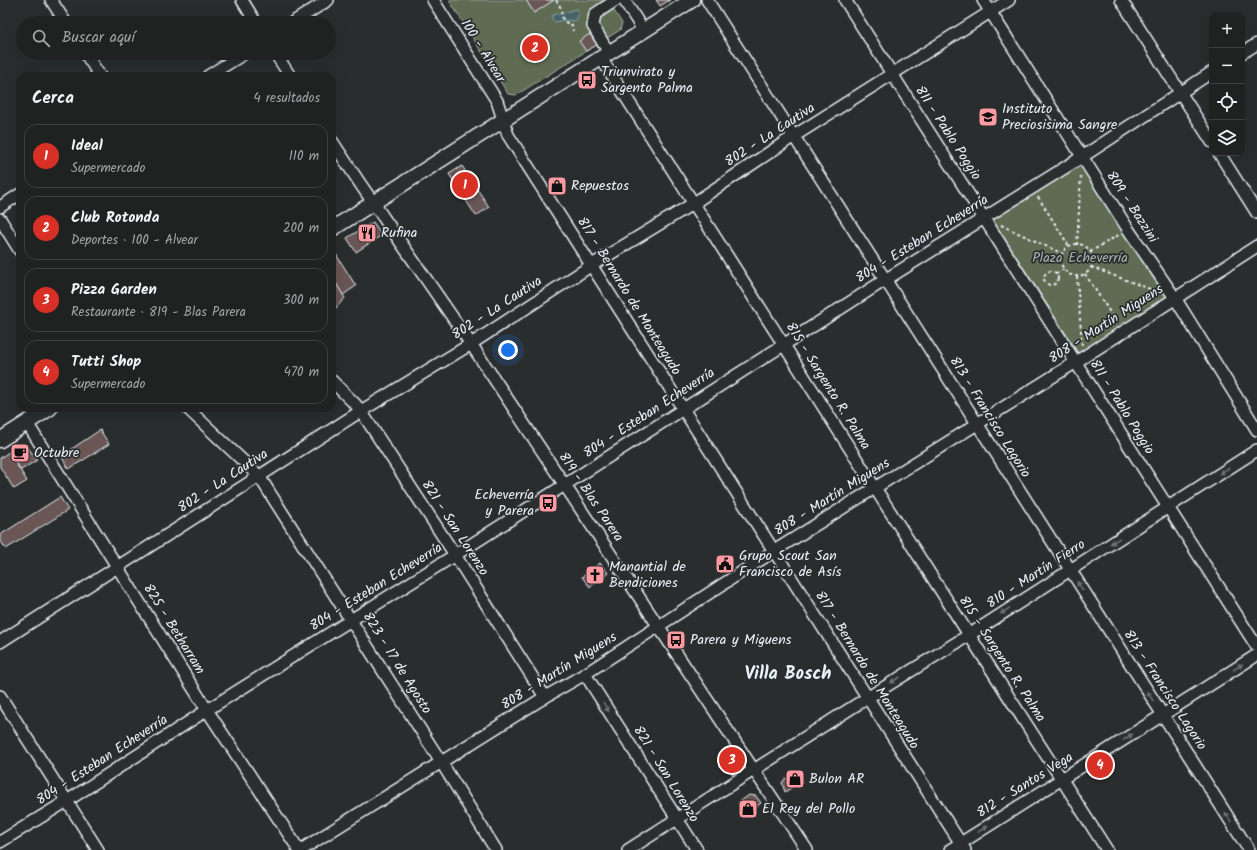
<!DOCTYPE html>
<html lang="es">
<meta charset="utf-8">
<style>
:root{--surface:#202222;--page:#2d2f2f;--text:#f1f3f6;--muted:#a2a4a5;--line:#3d3f40;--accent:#d93025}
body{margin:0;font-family:Kalam,sans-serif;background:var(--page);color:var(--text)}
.controls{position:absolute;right:12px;top:12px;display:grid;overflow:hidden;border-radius:8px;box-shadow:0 4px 16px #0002}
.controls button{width:36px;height:36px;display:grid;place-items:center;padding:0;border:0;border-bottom:1px solid var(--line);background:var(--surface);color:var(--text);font:20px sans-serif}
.you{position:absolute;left:508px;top:350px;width:14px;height:14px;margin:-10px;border:3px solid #fff;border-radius:50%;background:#1a73e8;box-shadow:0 0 0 6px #1a73e833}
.badge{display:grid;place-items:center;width:26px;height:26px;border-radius:50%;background:var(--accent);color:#fff;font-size:13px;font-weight:700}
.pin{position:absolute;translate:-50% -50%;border:2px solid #fff;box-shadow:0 1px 4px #0006}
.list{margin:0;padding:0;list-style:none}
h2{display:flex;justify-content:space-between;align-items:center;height:52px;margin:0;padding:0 16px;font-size:17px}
h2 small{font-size:13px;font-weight:400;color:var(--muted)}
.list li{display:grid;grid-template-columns:26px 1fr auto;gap:12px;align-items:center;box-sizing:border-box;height:64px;margin:0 8px 8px;padding:0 8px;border:1px solid var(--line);border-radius:12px}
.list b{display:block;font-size:15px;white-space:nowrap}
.list p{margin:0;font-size:13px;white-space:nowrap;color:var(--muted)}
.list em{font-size:13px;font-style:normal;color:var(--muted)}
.icon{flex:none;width:22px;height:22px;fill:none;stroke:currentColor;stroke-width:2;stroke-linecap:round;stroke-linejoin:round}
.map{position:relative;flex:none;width:1257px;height:850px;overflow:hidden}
.search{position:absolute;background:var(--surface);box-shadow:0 4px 16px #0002;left:16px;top:16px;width:320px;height:44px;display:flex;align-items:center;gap:10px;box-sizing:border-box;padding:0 14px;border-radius:22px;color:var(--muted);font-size:15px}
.panel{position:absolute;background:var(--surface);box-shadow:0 4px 16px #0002;left:16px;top:72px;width:320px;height:340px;border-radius:12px}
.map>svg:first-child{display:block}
.green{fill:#5f6c53;stroke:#a4aea6}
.water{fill:#47646b;stroke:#879ca3}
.building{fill:#695754;stroke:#e8f1f8}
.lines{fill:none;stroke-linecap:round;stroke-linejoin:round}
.minor-casing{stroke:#e8f1f8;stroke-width:14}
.major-casing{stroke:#e8f1f8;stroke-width:17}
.path{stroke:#e8f1f8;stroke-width:2;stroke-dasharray:3 3;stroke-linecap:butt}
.minor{stroke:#2a2d2e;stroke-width:11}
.major{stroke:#2a2d2e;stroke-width:14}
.oneway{fill:#6c7275}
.labels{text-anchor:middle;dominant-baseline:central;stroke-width:3.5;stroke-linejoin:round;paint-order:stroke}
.street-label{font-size:14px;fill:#e8f1f8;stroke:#2a2d2e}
.poi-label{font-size:14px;fill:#e8f1f8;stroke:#2a2d2e;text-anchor:start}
.park-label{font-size:14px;fill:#aab5ae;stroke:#2a2d2e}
.district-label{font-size:18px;font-weight:bold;fill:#e8f1f8;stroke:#2a2d2e}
</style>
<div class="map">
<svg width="1257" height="850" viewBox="0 0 1257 850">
<rect width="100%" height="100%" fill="#2a2d2e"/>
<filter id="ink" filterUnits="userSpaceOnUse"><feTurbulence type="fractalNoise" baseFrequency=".025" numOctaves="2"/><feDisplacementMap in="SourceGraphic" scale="8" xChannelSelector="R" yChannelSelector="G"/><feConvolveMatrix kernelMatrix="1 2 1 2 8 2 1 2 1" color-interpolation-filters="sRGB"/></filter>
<g filter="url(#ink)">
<g class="green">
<path d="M449 0H607L622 23 620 30 516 95 508 94Z"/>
<path d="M1081 162 1167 296 1079 354 993 220Z"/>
</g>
<path class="water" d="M575 9H577C579 14 578 18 575 21L564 20 555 22 552 19V16L555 14H562Z"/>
<g class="building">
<path d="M526 0H554L534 13Z"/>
<path d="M656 0H670L660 6Z"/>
<path d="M590 34 597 45 586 51 579 41Z"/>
<path d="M462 166 489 207 476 216 449 174Z"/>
<path d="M373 222 382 235 356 252 347 238Z"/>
<path d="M332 248 356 286 343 295 332 277Z"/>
<path d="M332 277 345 298 334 310 332 306Z"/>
<path d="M100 430 109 444 69 469 61 456Z"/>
<path d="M21 445 27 446 37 460 21 470 9 452Z"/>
<path d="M9 452 27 481 14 489 0 467V458Z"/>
<path d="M60 497 68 510 6 549 0 540V535Z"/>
<path d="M600 563 608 573 590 587 582 577Z"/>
<path d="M734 749 743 763 742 770 733 775 721 758Z"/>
<path d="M796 771 802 781 794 786 788 777Z"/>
<path d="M788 777 794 786 785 792 782 783 784 780Z"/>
<path d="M749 795 756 796 761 803 747 814 738 803Z"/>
</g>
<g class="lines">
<defs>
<g id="minor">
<path d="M51 0 66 23"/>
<path d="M242 0 256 23"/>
<path d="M433 0 497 101 508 135 965 850"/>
<path d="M624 0 643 30"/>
<path d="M707 0 1249 850"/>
<path d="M845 0 1257 647"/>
<path d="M983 0 1128 229 1175 298 1257 430"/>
<path d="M1121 0 1212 142"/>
<path d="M292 23 328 0"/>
<path d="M85 53 100 76"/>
<path d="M275 53 290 76"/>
<path d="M609 53 593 26 595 14 616 0"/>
<path d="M1242 53 1257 44"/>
<path d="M601 58 875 488 1107 850"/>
<path d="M208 76 245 53"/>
<path d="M332 141 361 185 471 344 807 850"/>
<path d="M1219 153 1257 213"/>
<path d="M0 207 20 194"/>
<path d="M0 219 20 251"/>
<path d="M332 381 356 405 361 411 455 555 545 697"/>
<path d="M187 408 259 476 441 762 496 850"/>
<path d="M27 423 207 710 299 850"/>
<path d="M0 642 361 411 471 344 592 265 694 203 794 136 1009 0"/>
<path d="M585 674 697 850"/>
<path d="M0 696 98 850"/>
<path d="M0 842 67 801 207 710 455 555 885 280 1082 157 1212 72"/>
<path d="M301 850 545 697 585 674 774 551 1076 362 1257 246"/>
<path d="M628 850 867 698 969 635 1257 450"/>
<path d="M950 850 1257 655"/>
</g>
<g id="major">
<path d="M332 229 692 0"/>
<path d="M0 440 50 408"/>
</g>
</defs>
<use href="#minor" class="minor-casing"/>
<use href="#major" class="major-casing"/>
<g class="path">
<path d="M556 0C558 3 560 6 561 9 562 18 562 22 572 25L573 31"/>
<path d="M1038 197 1069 246"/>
<path d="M1001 225 1063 254"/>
<circle cx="1077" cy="260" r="16"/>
<path d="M1077 245 1081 174"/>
<path d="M1090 252 1120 234"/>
<path d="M1091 267 1158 292"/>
<circle cx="1051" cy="278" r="7"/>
<path d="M1056 274 1064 269"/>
<path d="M1085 274 1117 323"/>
<path d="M1077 276 1082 346"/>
</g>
<use href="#minor" class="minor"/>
<use href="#major" class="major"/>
</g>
<defs><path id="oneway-solid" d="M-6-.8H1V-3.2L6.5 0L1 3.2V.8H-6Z"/></defs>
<g class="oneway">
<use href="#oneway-solid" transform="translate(1224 471) rotate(147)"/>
<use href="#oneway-solid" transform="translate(1115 541) rotate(148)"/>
<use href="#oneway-solid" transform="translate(1080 586) rotate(-123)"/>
<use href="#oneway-solid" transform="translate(1005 611) rotate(147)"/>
<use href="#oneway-solid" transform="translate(1238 667) rotate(-33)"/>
<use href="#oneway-solid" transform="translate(895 680) rotate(148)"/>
<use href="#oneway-solid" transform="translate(1150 696) rotate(-123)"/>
<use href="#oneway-solid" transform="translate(606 707) rotate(58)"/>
<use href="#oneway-solid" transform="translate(1128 737) rotate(-32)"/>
<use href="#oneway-solid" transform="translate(1228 817) rotate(-122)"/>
<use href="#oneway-solid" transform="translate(983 829) rotate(-32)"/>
</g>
</g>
<defs>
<symbol id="bus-square" viewBox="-11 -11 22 22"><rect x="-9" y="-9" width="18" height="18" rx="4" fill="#ff9aa2" stroke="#2a2d2e"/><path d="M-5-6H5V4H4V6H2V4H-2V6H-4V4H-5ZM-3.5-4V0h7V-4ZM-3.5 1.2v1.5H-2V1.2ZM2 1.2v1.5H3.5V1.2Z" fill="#111"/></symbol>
<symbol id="school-square" viewBox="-11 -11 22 22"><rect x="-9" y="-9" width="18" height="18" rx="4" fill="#ff9aa2" stroke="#2a2d2e"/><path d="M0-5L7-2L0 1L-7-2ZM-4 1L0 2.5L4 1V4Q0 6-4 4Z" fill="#111"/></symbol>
<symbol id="shop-square" viewBox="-11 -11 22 22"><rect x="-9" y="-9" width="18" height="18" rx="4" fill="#ff9aa2" stroke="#2a2d2e"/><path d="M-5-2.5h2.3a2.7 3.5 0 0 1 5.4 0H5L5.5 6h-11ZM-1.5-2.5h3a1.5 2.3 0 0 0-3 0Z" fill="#111"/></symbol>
<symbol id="restaurant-square" viewBox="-11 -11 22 22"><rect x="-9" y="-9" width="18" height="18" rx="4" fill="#ff9aa2" stroke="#2a2d2e"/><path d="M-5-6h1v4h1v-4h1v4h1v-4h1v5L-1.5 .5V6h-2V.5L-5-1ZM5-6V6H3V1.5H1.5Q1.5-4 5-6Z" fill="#111"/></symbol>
<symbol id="cafe-square" viewBox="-11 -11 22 22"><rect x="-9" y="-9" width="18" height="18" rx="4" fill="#ff9aa2" stroke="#2a2d2e"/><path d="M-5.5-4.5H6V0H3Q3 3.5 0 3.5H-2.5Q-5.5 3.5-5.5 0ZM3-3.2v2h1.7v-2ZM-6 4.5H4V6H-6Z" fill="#111"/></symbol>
<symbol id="civic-square" viewBox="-11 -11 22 22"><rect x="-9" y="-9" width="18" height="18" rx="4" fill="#ff9aa2" stroke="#2a2d2e"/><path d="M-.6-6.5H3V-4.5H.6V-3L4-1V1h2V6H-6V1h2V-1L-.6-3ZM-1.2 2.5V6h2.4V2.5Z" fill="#111"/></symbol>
<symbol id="church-square" viewBox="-11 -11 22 22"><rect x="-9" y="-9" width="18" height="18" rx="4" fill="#ff9aa2" stroke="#2a2d2e"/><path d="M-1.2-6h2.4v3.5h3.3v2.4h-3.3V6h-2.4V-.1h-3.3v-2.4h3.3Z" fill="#111"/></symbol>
</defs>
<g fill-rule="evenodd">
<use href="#bus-square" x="576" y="69" width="22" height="22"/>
<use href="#school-square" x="977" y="106" width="22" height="22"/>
<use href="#shop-square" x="546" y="175" width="22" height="22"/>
<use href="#restaurant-square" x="356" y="222" width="22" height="22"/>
<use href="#cafe-square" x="9" y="442" width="22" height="22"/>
<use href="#bus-square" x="537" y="492" width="22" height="22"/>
<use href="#civic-square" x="714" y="553" width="22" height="22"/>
<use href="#church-square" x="584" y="564" width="22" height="22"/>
<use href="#bus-square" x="665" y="629" width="22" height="22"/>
<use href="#shop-square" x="784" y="768" width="22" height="22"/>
<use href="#shop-square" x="737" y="798" width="22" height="22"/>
</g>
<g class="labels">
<g class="street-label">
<text transform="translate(483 51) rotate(58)">100 - Alvear</text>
<text transform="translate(948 133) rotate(57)">811 - Pablo Poggio</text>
<text transform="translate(770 135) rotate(-33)">802 - La Cautiva</text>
<text transform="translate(1132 207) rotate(57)">809 - Bazzini</text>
<text transform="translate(922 239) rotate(-32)">804 - Esteban Echeverría</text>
<text transform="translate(629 296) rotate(58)">817 - Bernardo de Monteagudo</text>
<text transform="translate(497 308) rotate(-33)">802 - La Cautiva</text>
<text transform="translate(1106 324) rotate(-33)">808 - Martín Miguens</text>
<text transform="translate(828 386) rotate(58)">815 - Sargento R. Palma</text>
<text transform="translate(1122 407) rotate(58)">811 - Pablo Poggio</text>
<text transform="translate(649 413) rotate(-33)">804 - Esteban Echeverría</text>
<text transform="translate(990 417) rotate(58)">813 - Francisco Lagorio</text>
<text transform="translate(223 481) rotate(-33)">802 - La Cautiva</text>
<text transform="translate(591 497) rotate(56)">819 - Blas Parera</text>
<text transform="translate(832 497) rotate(-32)">808 - Martín Miguens</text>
<text transform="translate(455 528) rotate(57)">821 - San Lorenzo</text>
<text transform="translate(1036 574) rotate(-33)">810 - Martín Fierro</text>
<text transform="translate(376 587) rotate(-32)">804 - Esteban Echeverría</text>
<text transform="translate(174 629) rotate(58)">825 - Betharram</text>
<text transform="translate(1002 659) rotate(57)">815 - Sargento R. Palma</text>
<text transform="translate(397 663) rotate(58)">823 - 17 de Agosto</text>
<text transform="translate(867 670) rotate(58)">817 - Bernardo de Monteagudo</text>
<text transform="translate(559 671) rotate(-32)">808 - Martín Miguens</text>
<text transform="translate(1165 690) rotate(57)">813 - Francisco Lagorio</text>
<text transform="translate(102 760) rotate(-33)">804 - Esteban Echeverría</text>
<text transform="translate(666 774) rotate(58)">821 - San Lorenzo</text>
<text transform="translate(1025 785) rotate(-32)">812 - Santos Vega</text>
</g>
<g class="poi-label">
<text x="601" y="72">Triunvirato y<tspan x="601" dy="16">Sargento Palma</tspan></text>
<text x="1002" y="109">Instituto<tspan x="1002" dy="16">Preciosisima Sangre</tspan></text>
<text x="571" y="186">Repuestos</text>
<text x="381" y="233">Rufina</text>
<text x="34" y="453">Octubre</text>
<text x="534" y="495" text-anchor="end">Echeverría<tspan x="534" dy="16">y Parera</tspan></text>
<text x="739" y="556">Grupo Scout San<tspan x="739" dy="16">Francisco de Asís</tspan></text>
<text x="609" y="567">Manantial de<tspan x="609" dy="16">Bendiciones</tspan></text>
<text x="690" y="640">Parera y Miguens</text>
<text x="809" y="779">Bulon AR</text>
<text x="762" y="809">El Rey del Pollo</text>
</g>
<g class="park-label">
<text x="1080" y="258">Plaza Echeverría</text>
</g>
<g class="district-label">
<text x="788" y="674">Villa Bosch</text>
</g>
</g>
</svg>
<div class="controls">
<button>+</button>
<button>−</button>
<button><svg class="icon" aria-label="locate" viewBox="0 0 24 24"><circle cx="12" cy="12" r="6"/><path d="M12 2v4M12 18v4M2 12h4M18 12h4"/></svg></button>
<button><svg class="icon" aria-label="layers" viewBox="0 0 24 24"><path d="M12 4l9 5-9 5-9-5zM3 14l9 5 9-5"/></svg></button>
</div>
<div class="you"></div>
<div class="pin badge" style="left:465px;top:185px">1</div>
<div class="pin badge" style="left:535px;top:48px">2</div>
<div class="pin badge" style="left:732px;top:760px">3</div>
<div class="pin badge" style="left:1100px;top:765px">4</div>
<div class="search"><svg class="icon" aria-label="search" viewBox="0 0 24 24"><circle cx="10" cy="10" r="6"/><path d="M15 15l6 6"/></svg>Buscar aquí</div>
<section class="panel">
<h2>Cerca<small>4 resultados</small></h2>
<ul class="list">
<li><span class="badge">1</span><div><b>Ideal</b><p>Supermercado</p></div><em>110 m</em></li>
<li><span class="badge">2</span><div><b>Club Rotonda</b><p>Deportes · 100 - Alvear</p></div><em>200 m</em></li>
<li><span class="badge">3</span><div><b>Pizza Garden</b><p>Restaurante · 819 - Blas Parera</p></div><em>300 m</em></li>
<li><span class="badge">4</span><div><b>Tutti Shop</b><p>Supermercado</p></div><em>470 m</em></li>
</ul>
</section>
</div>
